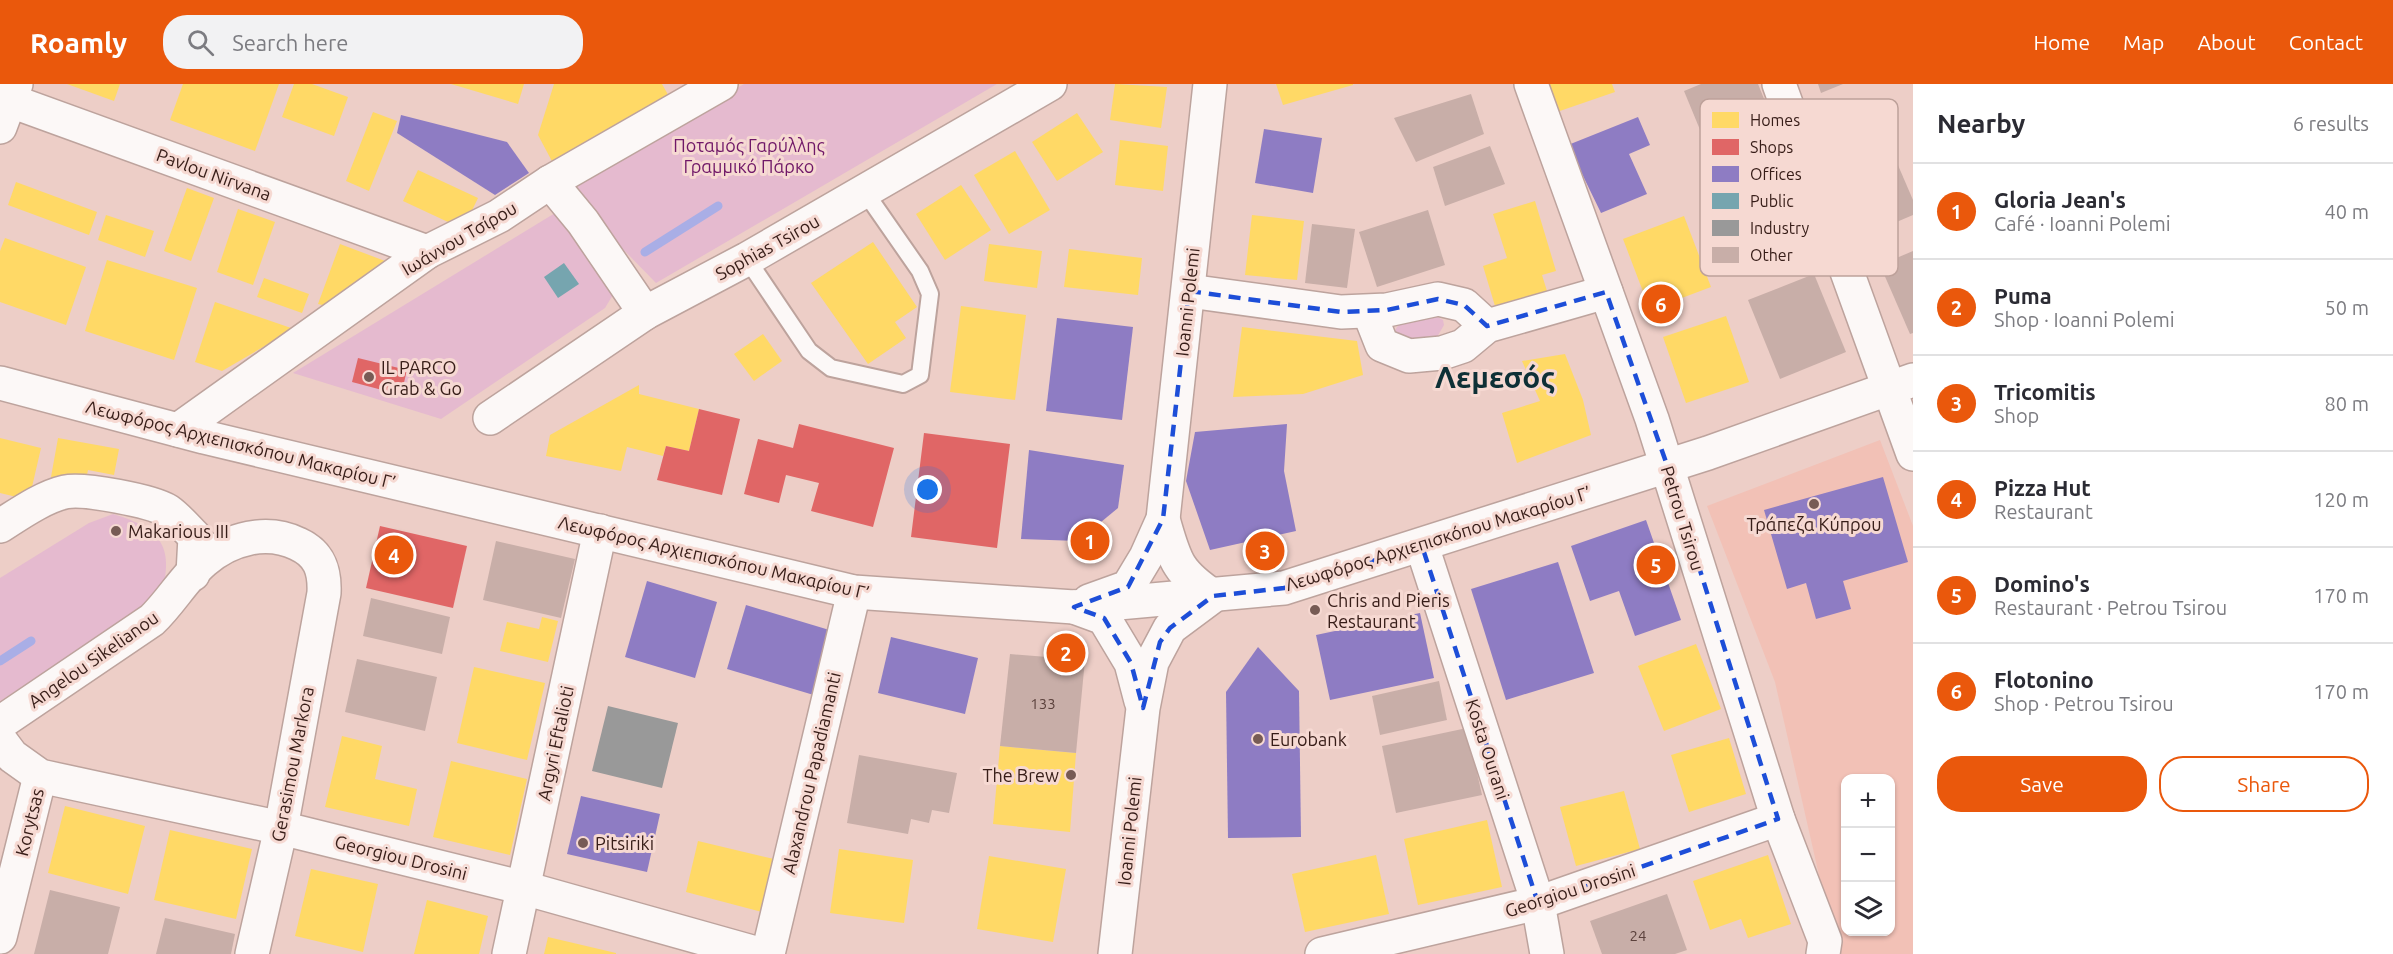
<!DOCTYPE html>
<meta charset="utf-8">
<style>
:root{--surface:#fff;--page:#f2f2f3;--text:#2b2b33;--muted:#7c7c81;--line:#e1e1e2;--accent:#ea580c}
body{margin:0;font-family:Ubuntu,sans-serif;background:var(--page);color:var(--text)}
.controls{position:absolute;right:18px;bottom:18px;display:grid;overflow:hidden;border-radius:12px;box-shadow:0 2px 4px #0004}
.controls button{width:54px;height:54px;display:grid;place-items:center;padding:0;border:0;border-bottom:2px solid var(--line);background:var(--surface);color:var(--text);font:30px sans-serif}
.you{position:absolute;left:928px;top:406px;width:21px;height:21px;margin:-15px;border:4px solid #fff;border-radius:50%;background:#1a73e8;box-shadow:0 0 0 9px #1a73e833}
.badge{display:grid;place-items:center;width:39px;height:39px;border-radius:50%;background:var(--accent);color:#fff;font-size:20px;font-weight:700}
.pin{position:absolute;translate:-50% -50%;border:3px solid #fff;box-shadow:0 2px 6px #0006}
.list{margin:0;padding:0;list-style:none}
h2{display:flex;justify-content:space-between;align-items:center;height:78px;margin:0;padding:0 24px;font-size:26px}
h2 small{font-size:20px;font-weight:400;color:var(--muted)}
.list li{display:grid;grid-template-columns:39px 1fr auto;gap:18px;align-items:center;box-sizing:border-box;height:96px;padding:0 24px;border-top:2px solid var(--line)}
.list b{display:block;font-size:22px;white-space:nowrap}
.list p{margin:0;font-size:20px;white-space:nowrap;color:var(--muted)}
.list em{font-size:20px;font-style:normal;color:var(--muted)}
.actions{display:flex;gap:12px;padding:18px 24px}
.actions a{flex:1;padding:14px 0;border:2px solid var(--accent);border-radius:24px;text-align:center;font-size:21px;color:var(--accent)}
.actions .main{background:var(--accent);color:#fff}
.icon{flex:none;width:33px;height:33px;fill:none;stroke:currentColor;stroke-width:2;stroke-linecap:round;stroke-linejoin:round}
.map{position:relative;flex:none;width:1913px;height:870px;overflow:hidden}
header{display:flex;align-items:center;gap:36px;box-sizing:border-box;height:84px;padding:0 30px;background:var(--accent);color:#fff}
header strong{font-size:28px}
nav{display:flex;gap:33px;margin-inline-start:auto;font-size:21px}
.search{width:420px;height:54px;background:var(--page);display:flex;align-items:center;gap:15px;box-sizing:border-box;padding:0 21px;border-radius:24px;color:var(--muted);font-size:22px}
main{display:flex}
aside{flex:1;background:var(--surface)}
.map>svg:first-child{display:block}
.built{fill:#f2c1b6;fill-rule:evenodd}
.green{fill:#e5bacf}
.homes{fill:#ffd966}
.shops{fill:#e06666}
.offices{fill:#8e7cc3}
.public{fill:#76a5af}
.industry{fill:#999}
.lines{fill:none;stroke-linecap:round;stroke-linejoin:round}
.stream{stroke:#a9aee6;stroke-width:9}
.building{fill:#c8aea8}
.lane-casing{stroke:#bda39d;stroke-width:20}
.street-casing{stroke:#bda39d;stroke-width:36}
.secondary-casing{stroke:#bda39d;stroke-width:36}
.lane{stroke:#fcf8f7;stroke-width:16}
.street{stroke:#fcf8f7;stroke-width:33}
.secondary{stroke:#fcf8f7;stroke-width:33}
.marked{fill:none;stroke:#1d4ed8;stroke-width:4.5;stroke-dasharray:12 8;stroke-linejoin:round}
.poi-dot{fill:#775b55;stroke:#f6d9d2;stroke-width:2}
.labels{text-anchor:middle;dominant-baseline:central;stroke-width:6;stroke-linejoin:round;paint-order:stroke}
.number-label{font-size:15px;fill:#5b413c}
.park-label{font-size:18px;fill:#701868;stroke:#f6d9d2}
.street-label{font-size:18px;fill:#371d18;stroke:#f6d9d2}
.poi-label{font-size:18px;fill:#371d18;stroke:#f6d9d2;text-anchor:start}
.town-label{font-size:30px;font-weight:bold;fill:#0e3036;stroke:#f6d9d2}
.key{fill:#f6d9d2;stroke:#bda19a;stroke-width:1.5}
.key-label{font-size:16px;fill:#371d18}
</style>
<header>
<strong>Roamly</strong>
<div class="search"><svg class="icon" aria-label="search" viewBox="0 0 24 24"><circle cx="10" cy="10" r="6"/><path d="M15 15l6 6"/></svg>Search here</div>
<nav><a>Home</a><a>Map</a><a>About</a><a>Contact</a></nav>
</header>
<main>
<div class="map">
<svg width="1913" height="870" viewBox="0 0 1913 870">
<rect width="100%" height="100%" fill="#edcec7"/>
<path class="built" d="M1880 356 1913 442V870H1837L1775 598 1707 422ZM1846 694H1890V848H1846Z"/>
<g class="green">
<path d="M744 0H997L656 199 618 160 576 101Z"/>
<path d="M560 126 614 209 605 224 441 335 293 289Z"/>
<path d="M1430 229 1443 236 1444 241 1437 253 1420 258 1394 252C1396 234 1415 233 1430 229Z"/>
<path d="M113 430C163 445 175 464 160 515L0 617V494L89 439Z"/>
</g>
<g class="homes">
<path d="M67 0H120L114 17Z"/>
<path d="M183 0H279L255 67 170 36Z"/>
<path d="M294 0H312L348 13 334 52 282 33Z"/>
<path d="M451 0H524L518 20Z"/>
<path d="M554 0H662L671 16 554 81 538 51Z"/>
<path d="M1115 0 1167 3 1161 44 1110 36Z"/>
<path d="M1276 0H1353V1L1283 21Z"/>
<path d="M1543 0H1612L1615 8 1554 29Z"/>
<path d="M373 28 397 37 369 107 346 97Z"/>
<path d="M1077 29 1103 68 1057 97 1032 58Z"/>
<path d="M1120 56 1168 62 1163 107 1115 101Z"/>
<path d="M1015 67 1050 126 1009 150 974 91Z"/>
<path d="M418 86 478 114 463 145 403 117Z"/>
<path d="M16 98 97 128 89 151 8 121Z"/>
<path d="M961 101 991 146 945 176 916 130Z"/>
<path d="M187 104 214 114 191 177 164 167Z"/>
<path d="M1535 117 1556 187 1542 191 1547 207 1495 222 1483 182 1507 174 1493 130Z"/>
<path d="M238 125 275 138 253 201 217 188Z"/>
<path d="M106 131 154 147 145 173 98 156Z"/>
<path d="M1252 131 1304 137 1297 196 1245 191Z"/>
<path d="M1684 132 1711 203 1650 226 1623 155Z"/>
<path d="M5 154 86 183 66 241 0 218V167Z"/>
<path d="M873 158 917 223 895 238 906 254 868 280 811 199Z"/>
<path d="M340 160 393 180 335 224 318 220Z"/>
<path d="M989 160 1042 167 1037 204 984 197Z"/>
<path d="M1069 165 1142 174 1138 211 1064 203Z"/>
<path d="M107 176 197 204 174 276 85 247Z"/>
<path d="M264 194 309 210 302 229 257 213Z"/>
<path d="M215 218 294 245 222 287 195 278Z"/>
<path d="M961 222 1026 231 1015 316 950 308Z"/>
<path d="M1726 232 1749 298 1686 319 1663 253Z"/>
<path d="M1242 243 1357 257 1363 291 1303 310 1233 313Z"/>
<path d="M763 250 782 277 754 297 734 270Z"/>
<path d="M1565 270 1583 316 1591 351 1517 379 1502 329 1540 317 1522 277Z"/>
<path d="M639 301V310L699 325 689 367 666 362 663 372 627 363 621 387 546 372 550 351Z"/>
<path d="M0 354 41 364 29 416 0 409Z"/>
<path d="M58 354 119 365 114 391 88 386 85 400 51 393Z"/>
<path d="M542 533 558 537 548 578 500 567 507 538 539 545Z"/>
<path d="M1696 560 1721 625 1664 647 1638 582Z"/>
<path d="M474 583 545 599 527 676 457 659Z"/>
<path d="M342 652 382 662 375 695 417 705 409 742 325 723Z"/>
<path d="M1729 654 1746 710 1689 728 1671 671Z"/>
<path d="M1000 662 1076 669 1070 748 993 740Z"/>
<path d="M451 677 527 695 510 771 433 753Z"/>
<path d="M1624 707 1640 765 1576 782 1560 723Z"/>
<path d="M65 722 145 742 128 810 48 789Z"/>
<path d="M1487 736 1502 803 1418 821 1404 755Z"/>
<path d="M170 746 252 765 236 835 154 816Z"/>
<path d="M698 757 774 775 762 828 686 808Z"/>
<path d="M839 765 913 776 904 839 830 829Z"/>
<path d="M1376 771 1389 830 1305 848 1292 790Z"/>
<path d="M1768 771 1791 840 1748 854 1741 835 1710 846 1693 797Z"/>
<path d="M989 772 1066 785 1053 858 977 845Z"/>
<path d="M311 785 378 800 363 868 295 852Z"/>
<path d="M427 816 488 832 479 870H414Z"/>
<path d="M548 853 616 869V870H544Z"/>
</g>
<g class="shops">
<path d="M358 274 407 286 401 311 352 298Z"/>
<path d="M699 325 740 335 722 411 657 396 666 362 689 367Z"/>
<path d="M799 340 894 364 873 443 811 427 819 399 786 391 779 419 744 410 758 355 793 364Z"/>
<path d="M924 349 1010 360 997 464 911 453Z"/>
<path d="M380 442 467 462 453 524 366 504Z"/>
</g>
<g class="offices">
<path d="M401 31 507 58 529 89 495 111 397 49Z"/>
<path d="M1638 33 1650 61 1629 70 1647 110 1601 129 1568 61Z"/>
<path d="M1264 45 1322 54 1313 109 1255 99Z"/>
<path d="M1057 234 1133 243 1122 336 1046 327Z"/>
<path d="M1287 340 1284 387 1296 447 1210 466 1186 397 1195 348Z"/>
<path d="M1029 366 1124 381 1118 424 1078 457 1021 455Z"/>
<path d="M1883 393 1908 478 1843 497 1851 525 1816 535 1806 499 1787 505 1764 426Z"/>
<path d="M1646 436 1681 536 1635 552 1619 507 1590 517 1571 462Z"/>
<path d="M1558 478 1594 589 1506 616 1471 505Z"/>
<path d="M647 497 717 518 695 594 625 573Z"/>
<path d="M746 521 836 548 817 612 727 585Z"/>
<path d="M1420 529 1434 594 1330 616 1316 551Z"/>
<path d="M891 553 978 574 965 630 878 609Z"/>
<path d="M1258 563 1299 607 1301 753 1228 754 1226 608Z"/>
<path d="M581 712 660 730 647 788 567 770Z"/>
</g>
<path class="public" d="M564 179 579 200 558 214 544 193Z"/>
<path class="industry" d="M608 622 678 639 662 704 592 687Z"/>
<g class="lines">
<g class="stream">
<path d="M645 168 718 122"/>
<path d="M0 577 31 557"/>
</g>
</g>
<g class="building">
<path d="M1701 0H1758L1769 27 1703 53 1684 7Z"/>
<path d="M1818 0H1843L1821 9Z"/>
<path d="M1471 10 1484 50 1416 78 1394 34Z"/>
<path d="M1885 51 1913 116V131L1873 148 1840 70Z"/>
<path d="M1490 62 1505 100 1445 122 1433 83Z"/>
<path d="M1428 126 1445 181 1377 203 1359 148Z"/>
<path d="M1312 140 1355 145 1347 204 1305 199Z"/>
<path d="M1913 167V249L1910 250 1880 181Z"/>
<path d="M1814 190 1846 268 1780 295 1748 216Z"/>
<path d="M496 457 575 475 561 534 483 516Z"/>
<path d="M371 514 450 533 442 570 363 552Z"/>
<path d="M1010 570 1085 576 1076 669 1000 662Z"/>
<path d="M357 575 437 593 425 647 345 628Z"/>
<path d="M1439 597 1447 636 1380 651 1372 612Z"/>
<path d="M1467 644 1482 711 1396 729 1382 662Z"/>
<path d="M859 671 957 689 949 729 932 726 929 739 911 735 908 750 847 739Z"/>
<path d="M50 806 120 823 108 870H34Z"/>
<path d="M1667 810 1687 866 1675 870H1602L1590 837Z"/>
<path d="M165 834 235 850 231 870H156Z"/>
</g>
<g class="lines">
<defs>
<path id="lane" d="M747 175 809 267 831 284 903 300 920 291 930 210 920 187 865 108"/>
<g id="street">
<path d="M1779 0 1913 370"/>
<path d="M0 13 427 168"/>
<path d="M0 43 16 0"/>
<path d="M550 98 583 138 645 229"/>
<path d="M1189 207 1341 228 1387 226 1438 215 1464 221 1487 242"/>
<path d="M1369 228 1382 261 1409 272 1442 269 1463 262 1487 242 1606 208"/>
<path d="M490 334 645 229 747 175 1050 0"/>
<path d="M178 346 427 168 499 132 550 98 721 0"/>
<path d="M0 442C19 430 43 413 65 408 84 404 152 417 168 427 178 434 187 445 195 453L193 490"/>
<path d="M1422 462 1538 819 1547 870"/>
<path d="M1089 517 1128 503 1146 473 1163 435 1210 0"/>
<path d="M1074 523 1104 534 1131 579 1141 617"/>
<path d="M0 639 152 536C171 518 184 494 204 477 230 454 267 445 298 460 320 470 325 487 324 509L281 744 252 870"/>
<path d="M0 656 12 672 40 692 281 744 524 804 759 870"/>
<path d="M0 853 40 692"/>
<path d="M509 870 600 447"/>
<path d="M768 870 854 508"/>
<path d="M1115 870 1143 624 1152 578 1170 544 1213 512C1176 487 1175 476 1163 435"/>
<path d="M1322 870 1538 819 1778 735"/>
</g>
<g id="secondary">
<path d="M1531 0 1652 335 1778 735 1825 857 1823 870"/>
<path d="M0 299 204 353 854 508 1074 523 1284 504 1708 369 1913 296"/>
</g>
</defs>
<use href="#lane" class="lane-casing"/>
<use href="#street" class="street-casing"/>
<use href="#secondary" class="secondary-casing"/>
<use href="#lane" class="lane"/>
<use href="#street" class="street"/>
<use href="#secondary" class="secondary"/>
</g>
<path class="marked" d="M1189 207 1341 228 1387 226 1438 215 1464 221 1487 242 1606 208 1667 381 1778 735 1538 819 1422 462 1284 504 1213 512 1170 544 1160 558 1143 624 1131 579 1104 534 1074 523 1128 503 1163 435Z"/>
<g class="poi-dot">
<circle cx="369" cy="293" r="6"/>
<circle cx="1814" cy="420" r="6"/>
<circle cx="116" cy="447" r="6"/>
<circle cx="1315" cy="526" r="6"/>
<circle cx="1258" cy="655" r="6"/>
<circle cx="1071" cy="691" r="6"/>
<circle cx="583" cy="759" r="6"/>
</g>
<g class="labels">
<g class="number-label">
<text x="1043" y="619">133</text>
<text x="1638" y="851">24</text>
</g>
<g class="park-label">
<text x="749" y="61">Ποταμός Γαρύλλης<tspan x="749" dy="21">Γραμμικό Πάρκο</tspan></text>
</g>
<g class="street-label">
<text transform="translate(214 90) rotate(20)">Pavlou Nirvana</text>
<text transform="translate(459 154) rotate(-30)">Ιωάννου Τσίρου</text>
<text transform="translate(767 163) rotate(-29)">Sophias Tsirou</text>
<text transform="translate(1187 218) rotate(-84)">Ioanni Polemi</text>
<text transform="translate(241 360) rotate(14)">Λεωφόρος Αρχιεπισκόπου Μακαρίου Γ’</text>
<text transform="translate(1683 434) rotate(73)">Petrou Tsirou</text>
<text transform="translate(1438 454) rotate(-17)">Λεωφόρος Αρχιεπισκόπου Μακαρίου Γ’</text>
<text transform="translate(714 473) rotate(13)">Λεωφόρος Αρχιεπισκόπου Μακαρίου Γ’</text>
<text transform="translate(93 575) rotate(-35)">Angelou Sikelianou</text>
<text transform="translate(555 659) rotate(-78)">Argyri Eftalioti</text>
<text transform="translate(1488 665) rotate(72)">Kosta Ourani</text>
<text transform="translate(292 680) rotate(-79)">Gerasimou Markora</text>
<text transform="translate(811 689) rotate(-77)">Alaxandrou Papadiamanti</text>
<text transform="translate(29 738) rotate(-76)">Korytsas</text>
<text transform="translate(1129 747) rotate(-84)">Ioanni Polemi</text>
<text transform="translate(401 773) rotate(14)">Georgiou Drosini</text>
<text transform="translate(1570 806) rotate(-18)">Georgiou Drosini</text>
</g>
<g class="poi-label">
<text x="381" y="283">IL PARCO<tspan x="381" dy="21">Grab &amp; Go</tspan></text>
<text x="1814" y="440" text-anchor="middle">Τράπεζα Κύπρου</text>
<text x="128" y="447">Makarious III</text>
<text x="1327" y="516">Chris and Pieris<tspan x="1327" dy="21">Restaurant</tspan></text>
<text x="1270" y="655">Eurobank</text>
<text x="1059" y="691" text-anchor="end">The Brew</text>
<text x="595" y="759">Pitsiriki</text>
</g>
<g class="town-label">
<text x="1495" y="293">Λεμεσός</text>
</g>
</g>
<rect x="1700" y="15" width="198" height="177" rx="9" class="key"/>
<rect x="1712" y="28" width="27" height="16" fill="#ffd966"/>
<rect x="1712" y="55" width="27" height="16" fill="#e06666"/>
<rect x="1712" y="82" width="27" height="16" fill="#8e7cc3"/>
<rect x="1712" y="109" width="27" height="16" fill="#76a5af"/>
<rect x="1712" y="136" width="27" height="16" fill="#999"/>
<rect x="1712" y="163" width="27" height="16" fill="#c8aea8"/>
<g class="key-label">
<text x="1750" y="42">Homes</text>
<text x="1750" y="69">Shops</text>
<text x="1750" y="96">Offices</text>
<text x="1750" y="123">Public</text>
<text x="1750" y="150">Industry</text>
<text x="1750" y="177">Other</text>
</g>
</svg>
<div class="controls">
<button>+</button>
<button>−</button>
<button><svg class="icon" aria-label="layers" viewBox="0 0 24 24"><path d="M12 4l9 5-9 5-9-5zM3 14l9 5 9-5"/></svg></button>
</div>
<div class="you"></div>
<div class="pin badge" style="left:1090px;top:457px">1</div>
<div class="pin badge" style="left:1066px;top:569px">2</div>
<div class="pin badge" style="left:1265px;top:467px">3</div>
<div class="pin badge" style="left:394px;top:471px">4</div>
<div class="pin badge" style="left:1656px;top:481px">5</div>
<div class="pin badge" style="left:1661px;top:220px">6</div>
</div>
<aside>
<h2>Nearby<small>6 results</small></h2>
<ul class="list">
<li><span class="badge">1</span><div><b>Gloria Jean's</b><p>Café · Ioanni Polemi</p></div><em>40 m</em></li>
<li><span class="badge">2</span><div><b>Puma</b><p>Shop · Ioanni Polemi</p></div><em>50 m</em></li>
<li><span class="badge">3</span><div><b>Tricomitis</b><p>Shop</p></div><em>80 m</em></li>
<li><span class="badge">4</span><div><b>Pizza Hut</b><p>Restaurant</p></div><em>120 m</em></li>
<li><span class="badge">5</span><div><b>Domino's</b><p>Restaurant · Petrou Tsirou</p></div><em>170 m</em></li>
<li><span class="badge">6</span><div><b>Flotonino</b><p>Shop · Petrou Tsirou</p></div><em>170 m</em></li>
</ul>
<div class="actions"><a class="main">Save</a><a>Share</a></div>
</aside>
</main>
